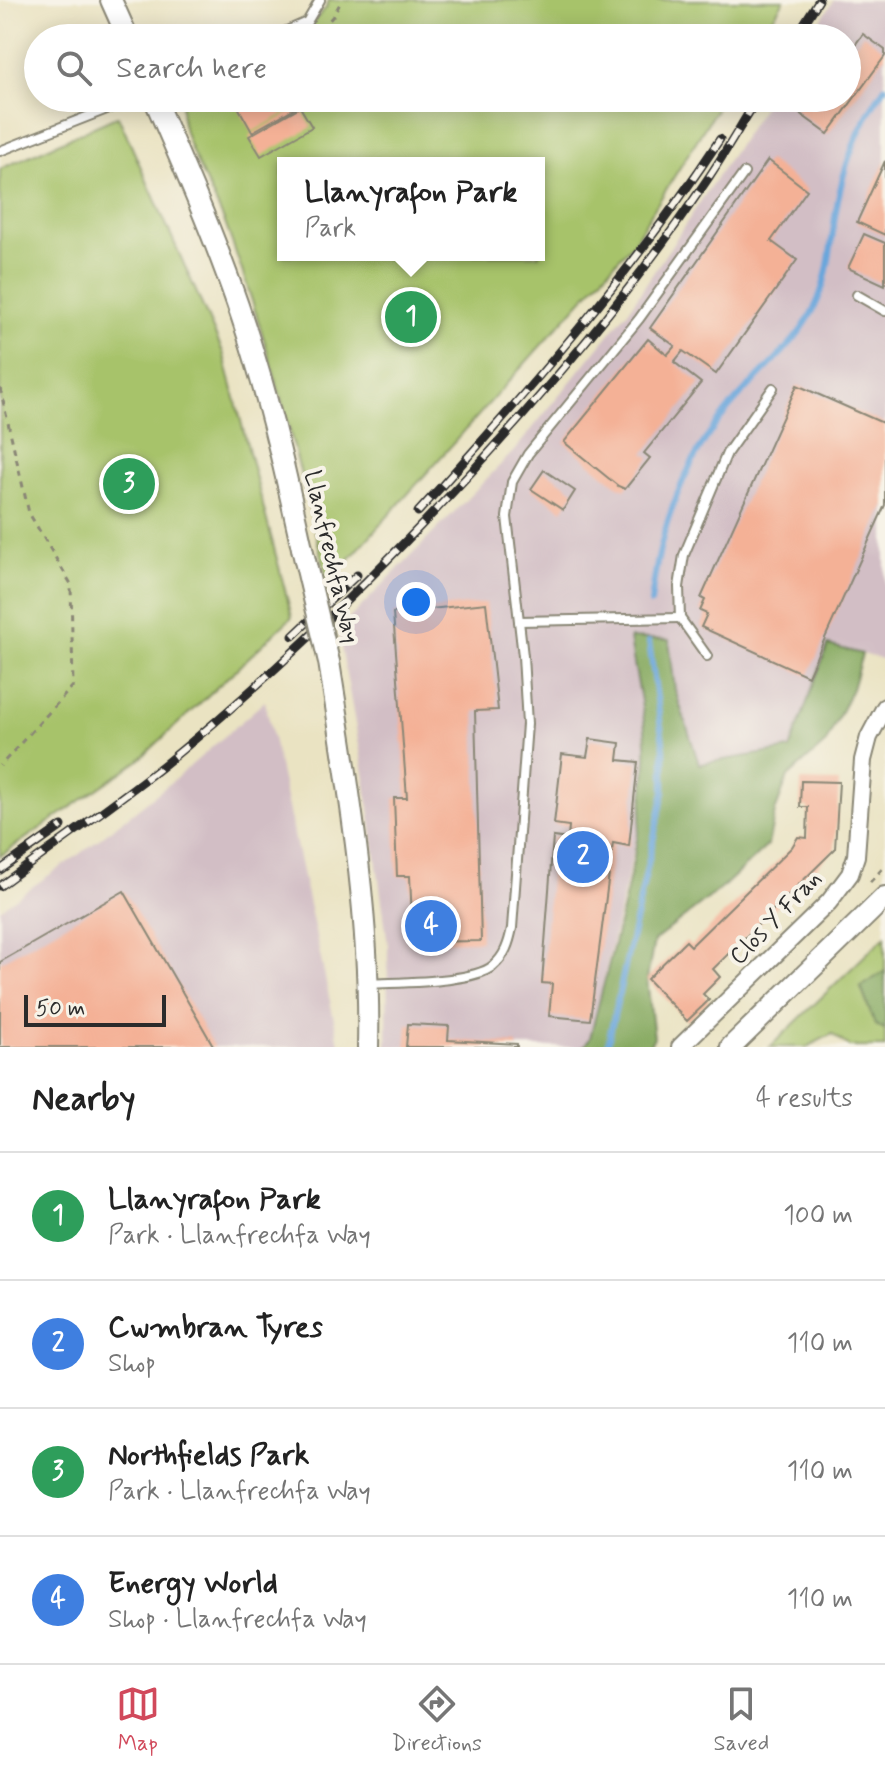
<!DOCTYPE html>
<meta charset="utf-8">
<style>
:root{--surface:#fff;--page:#f2f2f2;--text:#222;--muted:#767676;--line:#e0e0e0;--accent:#d1495b}
body{margin:0;font-family:Mynerve,sans-serif;background:var(--page);color:var(--text)}
.scale{position:absolute;left:24px;bottom:20px;width:142px;box-sizing:border-box;padding-left:8px;border:4px solid #2b2b2b;border-top:0;font-size:22px;line-height:28px;white-space:nowrap;color:#2b2b2b;-webkit-text-stroke:6px #f7f3e8;paint-order:stroke}
.you{position:absolute;left:416px;top:602px;width:28px;height:28px;margin:-20px;border:6px solid #fff;border-radius:50%;background:#1a73e8;box-shadow:0 0 0 12px #1a73e833}
.badge{display:grid;place-items:center;width:52px;height:52px;border-radius:50%;background:var(--accent);color:#fff;font-size:26px;font-weight:700}
.pin{position:absolute;translate:-50% -50%;border:4px solid #fff;box-shadow:0 2px 8px #0006}
.popup{position:absolute;left:277px;top:157px;width:268px;height:104px;box-sizing:border-box;display:grid;place-content:center;border-radius:0px;background:var(--surface);filter:drop-shadow(0 2px 6px #0005);font-size:26px;white-space:nowrap;color:var(--muted)}
.popup b{font-size:30px;color:var(--text)}
.popup::after{content:'';position:absolute;left:50%;top:100%;margin-left:-16px;border:16px solid transparent;border-top-color:var(--surface)}
.list{margin:0;padding:0;list-style:none}
h2{display:flex;justify-content:space-between;align-items:center;height:104px;margin:0;padding:0 32px;font-size:34px}
h2 small{font-size:26px;font-weight:400;color:var(--muted)}
.list li{display:grid;grid-template-columns:52px 1fr auto;gap:24px;align-items:center;box-sizing:border-box;height:128px;padding:0 32px;border-top:2px solid var(--line)}
.list b{display:block;font-size:30px;white-space:nowrap}
.list p{margin:0;font-size:26px;white-space:nowrap;color:var(--muted)}
.list em{font-size:26px;font-style:normal;color:var(--muted)}
.icon{flex:none;width:44px;height:44px;fill:none;stroke:currentColor;stroke-width:2;stroke-linecap:round;stroke-linejoin:round}
.map{position:relative;flex:none;width:885px;height:1047px;overflow:hidden}
.search{position:absolute;background:var(--surface);box-shadow:0 4px 20px #0003;left:24px;right:24px;top:24px;height:88px;display:flex;align-items:center;gap:20px;box-sizing:border-box;padding:0 28px;border-radius:44px;color:var(--muted);font-size:30px}
.sheet{height:616px;background:var(--surface)}
nav{display:flex;justify-content:space-around;align-items:center;box-sizing:border-box;height:112px;border-top:2px solid var(--line);background:var(--surface);font-size:22px;color:var(--muted)}
nav a{display:grid;justify-items:center;gap:4px}
nav .on{color:var(--accent)}
.map>svg:first-child{display:block}
.industrial{fill:#d2bec5}
.green{fill:#a7c36a;stroke:#69774a;stroke-width:2;fill-rule:evenodd}
.forest{fill:#85a95e;stroke:#586a44;stroke-width:2}
.lines{fill:none;stroke-linecap:round;stroke-linejoin:round}
.stream{stroke:#69a6db;stroke-width:6}
.building{fill:#f4b196}
.service-casing{stroke:#8a8776;stroke-width:12}
.minor-casing{stroke:#8a8776;stroke-width:20}
.tertiary-casing{stroke:#8a8776;stroke-width:24}
.path{stroke:#8a8776;stroke-width:3;stroke-dasharray:6 6;stroke-linecap:butt}
.service{stroke:#fff;stroke-width:8}
.minor{stroke:#fff;stroke-width:16}
.tertiary{stroke:#fff;stroke-width:20}
.rail-casing{stroke:#2b2b2b;stroke-width:9}
.rail{stroke:#f7f3e8;stroke-width:6;stroke-dasharray:18;stroke-linecap:butt}
.tertiary-bridge-casing{stroke:#8a8776;stroke-width:24;stroke-linecap:butt}
.tertiary-bridge{stroke:#fff;stroke-width:20}
.labels{text-anchor:middle;dominant-baseline:central;stroke-width:8;stroke-linejoin:round;paint-order:stroke}
.street-label{font-size:24px;fill:#2b2b2b;stroke:#f7f3e8}
</style>
<div class="map">
<svg width="885" height="1047" viewBox="0 0 885 1047">
<rect width="100%" height="100%" fill="#f7f3e8"/>
<filter id="ink" filterUnits="userSpaceOnUse"><feTurbulence type="fractalNoise" baseFrequency=".0125" numOctaves="2"/><feDisplacementMap in="SourceGraphic" scale="16" xChannelSelector="R" yChannelSelector="G"/><feConvolveMatrix kernelMatrix="1 2 1 2 8 2 1 2 1" color-interpolation-filters="sRGB"/></filter>
<filter id="wash" filterUnits="userSpaceOnUse"><feTurbulence type="fractalNoise" baseFrequency=".006" numOctaves="4" result="noise"/><feDisplacementMap in="SourceGraphic" scale="32" xChannelSelector="R" yChannelSelector="G"/><feGaussianBlur stdDeviation="1.8" result="paint"/><feColorMatrix in="noise" values="0 0 0 0 0 0 0 0 0 0 0 0 0 0 0 0 0 1.4 0 .05"/><feComposite in="paint" operator="in"/></filter>
<g filter="url(#wash)">
<rect width="100%" height="100%" fill="#eae3c2"/>
<g class="industrial">
<path d="M834 0H885V660L828 645 790 749 699 764 675 690 669 640 630 638 643 714 646 759 638 831 590 1038 583 1047H387L388 945 365 778 338 630 514 451 628 311 769 98H847V38H809Z"/>
<path d="M265 701 340 1047H0V909L84 851 173 781Z"/>
</g>
<g class="green">
<path d="M329 0H784L761 38H298L326 8Z"/>
<path d="M183 98H723L633 243 328 583C298 462 269 340 225 223 214 194 172 127 183 98ZM283 163H539V255H283Z"/>
<path d="M118 116 223 352 292 617 138 761 0 856V169Z"/>
<path d="M885 936V971L861 988 875 1024 885 1029V1047H850L832 1034 807 1047H770Z"/>
</g>
<g class="forest">
<path d="M630 638 669 640 675 690 699 764 790 749 828 645 862 654 852 689 826 743 788 777 775 812 768 845 724 886 654 941 647 979 654 1037 649 1047H583L590 1038C611 952 643 848 646 760 648 720 635 678 630 638Z"/>
<path d="M885 971V1029L875 1025 861 987Z"/>
</g>
<g class="lines">
<g class="stream">
<path d="M651 603C659 528 685 455 737 399 765 368 802 340 818 300 829 273 831 245 835 217 842 169 857 126 885 87"/>
<path d="M607 1047 664 792V749L649 642"/>
</g>
</g>
<g id="blocks">
<g class="building">
<path d="M863 34 885 50V56L828 134 795 110 804 98H847V56Z"/>
<path d="M233 98H296L300 105 252 132Z"/>
<path d="M300 107 312 127 261 156 249 136Z"/>
<path d="M768 160 807 190 771 241 797 260 716 374 683 351 674 362 701 383 644 453 650 458 625 489 618 486 564 442 648 339 667 355 675 346 650 328Z"/>
<path d="M885 161V235L857 222Z"/>
<path d="M864 234 885 243V285L848 268Z"/>
<path d="M797 385 885 424V505L808 676 701 627 707 614 700 611 705 600 701 598Z"/>
<path d="M544 470 575 491 563 510 531 489Z"/>
<path d="M486 603 498 710 475 711 481 941 413 942 410 876H397L394 798H407L393 613Z"/>
<path d="M590 739 620 743 618 760 638 762 629 846 613 843 590 1020 549 1016 552 984 542 983 553 837 568 839 569 826 554 824 562 754 587 757Z"/>
<path d="M801 781 839 782 835 849 713 969 720 977 703 994 709 1000 687 1021 647 979 686 941 691 946 792 847 798 837 807 838 808 807H800Z"/>
<path d="M124 891 214 1047H0V962Z"/>
<path d="M408 1024 449 1026 448 1040 517 1044V1047H406Z"/>
</g>
</g>
</g>
<g filter="url(#ink)">
<use href="#blocks" fill-opacity="0" stroke="#8a8776" stroke-width="2"/>
<g class="lines">
<defs>
<g id="service">
<path d="M271 38 307 22 320 0"/>
<path d="M0 151 135 98"/>
<path d="M857 295 885 311"/>
<path d="M519 621 680 618"/>
<path d="M707 656 680 618 679 587 684 555 727 453 773 388"/>
<path d="M370 984C398 982 472 983 493 966 505 956 509 943 512 928L527 724 523 656 507 517 512 482 528 454 639 319 744 173"/>
</g>
<path id="minor" d="M680 1047 829 902 850 874 856 856 863 760 869 737 885 707"/>
<g id="tertiary">
<path d="M111 0 128 38"/>
<path d="M154 98C191 183 229 270 255 359 274 421 288 485 302 548"/>
<path d="M329 662C349 790 371 917 368 1047"/>
<path d="M731 1047 885 897"/>
</g>
</defs>
<use href="#service" class="service-casing"/>
<use href="#minor" class="minor-casing"/>
<use href="#tertiary" class="tertiary-casing"/>
<g class="path">
<path d="M243 38 259 31"/>
<path d="M314 38 333 16 342 0"/>
<path d="M0 388 29 513 71 584 73 686 0 766"/>
<path d="M870 882 885 866"/>
</g>
<use href="#service" class="service"/>
<use href="#minor" class="minor"/>
<use href="#tertiary" class="tertiary"/>
<defs>
<g id="rail">
<path d="M795 38 819 0"/>
<path d="M418 512C526 394 632 273 720 139"/>
<path d="M293 636 357 575"/>
<path d="M0 870 62 826"/>
<path d="M0 886C55 845 112 806 165 764 250 695 329 620 405 542 512 432 621 308 707 180 725 153 741 125 758 98"/>
</g>
</defs>
<use href="#rail" class="rail-casing"/>
<use href="#rail" class="rail"/>
<defs>
<path id="tertiary-bridge" d="M302 548 329 662"/>
</defs>
<use href="#tertiary-bridge" class="tertiary-bridge-casing"/>
<use href="#tertiary-bridge" class="tertiary-bridge"/>
</g>
</g>
<g class="labels">
<g class="street-label">
<text transform="translate(331 557) rotate(77)">Llanfrechfa Way</text>
<text transform="translate(776 918) rotate(-46)">Clos Y Fran</text>
</g>
</g>
</svg>
<div class="scale">50 m</div>
<div class="you"></div>
<div class="pin badge" style="left:411px;top:317px;background:#2e9e5b">1</div>
<div class="popup"><b>Llanyrafon Park</b>Park</div>
<div class="pin badge" style="left:583px;top:857px;background:#3f7fe0">2</div>
<div class="pin badge" style="left:129px;top:484px;background:#2e9e5b">3</div>
<div class="pin badge" style="left:431px;top:926px;background:#3f7fe0">4</div>
<div class="search"><svg class="icon" aria-label="search" viewBox="0 0 24 24"><circle cx="10" cy="10" r="6"/><path d="M15 15l6 6"/></svg>Search here</div>
</div>
<section class="sheet">
<h2>Nearby<small>4 results</small></h2>
<ul class="list">
<li><span class="badge" style="background:#2e9e5b">1</span><div><b>Llanyrafon Park</b><p>Park · Llanfrechfa Way</p></div><em>100 m</em></li>
<li><span class="badge" style="background:#3f7fe0">2</span><div><b>Cwmbran Tyres</b><p>Shop</p></div><em>110 m</em></li>
<li><span class="badge" style="background:#2e9e5b">3</span><div><b>Northfields Park</b><p>Park · Llanfrechfa Way</p></div><em>110 m</em></li>
<li><span class="badge" style="background:#3f7fe0">4</span><div><b>Energy World</b><p>Shop · Llanfrechfa Way</p></div><em>110 m</em></li>
</ul>
</section>
<nav>
<a class="on"><svg class="icon" aria-label="map" viewBox="0 0 24 24"><path d="M3 6l6-2 6 2 6-2v14l-6 2-6-2-6 2zM9 4v14M15 6v14"/></svg>Map</a>
<a><svg class="icon" aria-label="directions" viewBox="0 0 24 24"><path d="M12 3l9 9-9 9-9-9zM9 14v-3h6M13 9l2 2-2 2"/></svg>Directions</a>
<a><svg class="icon" aria-label="saved" viewBox="0 0 24 24"><path d="M7 4h10v16l-5-4-5 4z"/></svg>Saved</a>
</nav>
